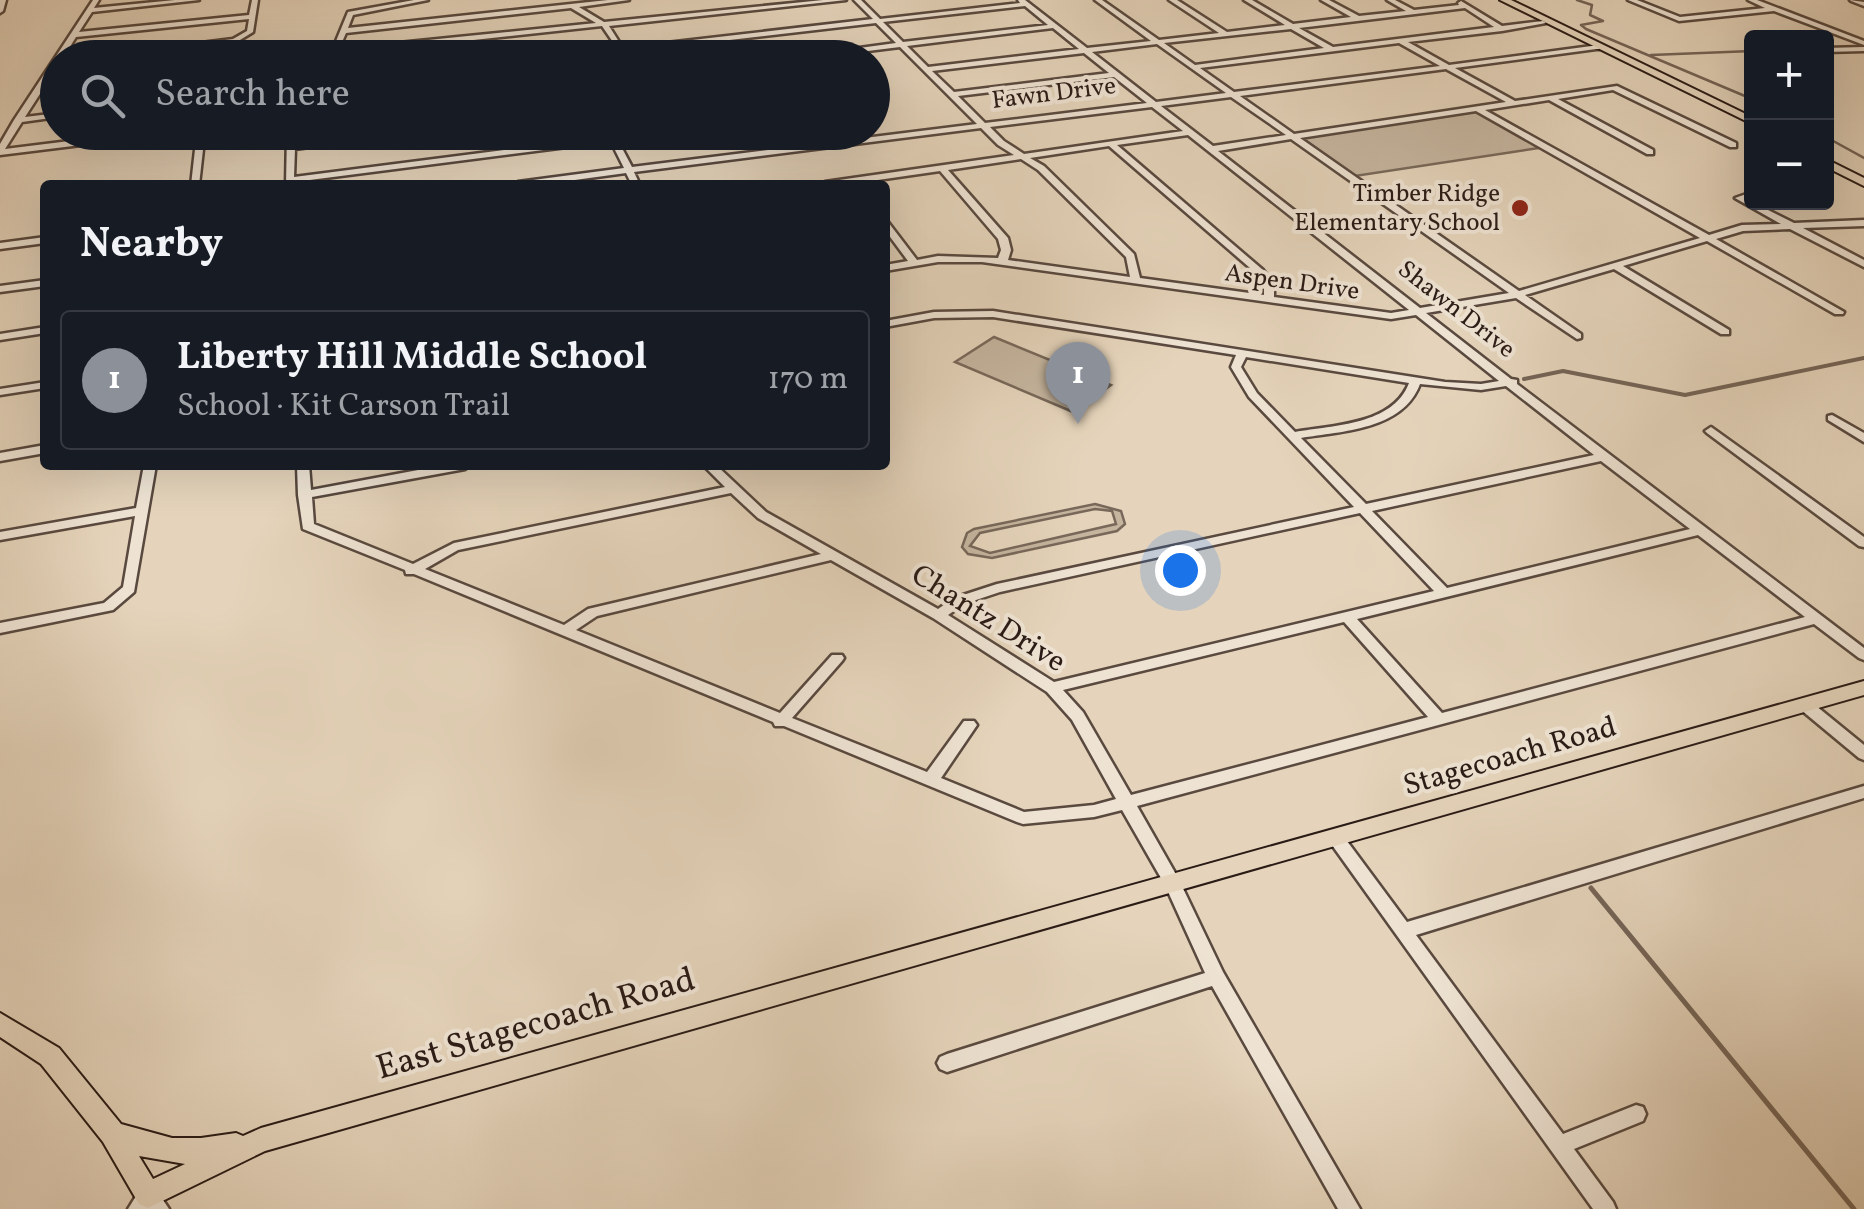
<!DOCTYPE html>
<meta charset="utf-8">
<style>
:root{--surface:#171b24;--page:#242831;--text:#f1f3f6;--muted:#9ea1a6;--line:#363941;--accent:#8c9099}
body{margin:0;font-family:Vollkorn,serif;background:var(--page);color:var(--text)}
.controls{position:absolute;right:30px;top:30px;display:grid;overflow:hidden;border-radius:10px;box-shadow:0 10px 40px #0002}
.controls button{width:90px;height:90px;display:grid;place-items:center;padding:0;border:0;border-bottom:2px solid var(--line);background:var(--surface);color:var(--text);font:50px sans-serif}
.you{position:absolute;left:1180px;top:570px;width:35px;height:35px;margin:-25px;border:8px solid #fff;border-radius:50%;background:#1a73e8;box-shadow:0 0 0 15px #1a73e833}
.badge{display:grid;place-items:center;width:65px;height:65px;border-radius:50%;background:var(--accent);color:#fff;font-size:32px;font-weight:700}
.pin{position:absolute;translate:-50% -82px;filter:drop-shadow(0 2px 5px #0008)}
.pin::after{content:'';position:absolute;top:52px;width:35px;height:30px;background:inherit;clip-path:polygon(0 0,100% 0,50% 100%)}
.list{margin:0;padding:0;list-style:none}
h2{display:flex;justify-content:space-between;align-items:center;height:130px;margin:0;padding:0 40px;font-size:42px}
h2 small{font-size:32px;font-weight:400;color:var(--muted)}
.list li{display:grid;grid-template-columns:65px 1fr auto;gap:30px;align-items:center;box-sizing:border-box;height:140px;margin:0 20px 20px;padding:0 20px;border:2px solid var(--line);border-radius:10px}
.list b{display:block;font-size:38px;white-space:nowrap}
.list p{margin:0;font-size:32px;white-space:nowrap;color:var(--muted)}
.list em{font-size:32px;font-style:normal;color:var(--muted)}
.icon{flex:none;width:55px;height:55px;fill:none;stroke:currentColor;stroke-width:2;stroke-linecap:round;stroke-linejoin:round}
.map{position:relative;flex:none;width:1864px;height:1209px;overflow:hidden}
.search{position:absolute;background:var(--surface);box-shadow:0 10px 40px #0002;left:40px;top:40px;width:850px;height:110px;display:flex;align-items:center;gap:25px;box-sizing:border-box;padding:0 35px;border-radius:55px;color:var(--muted);font-size:38px}
.panel{position:absolute;background:var(--surface);box-shadow:0 10px 40px #0002;left:40px;top:180px;width:850px;height:290px;border-radius:10px}
.map>svg:first-child{display:block}
.green{fill:#c5b59f;stroke:#78685a;stroke-width:2.5;fill-rule:evenodd}
.lines{fill:none;stroke-linecap:round;stroke-linejoin:round}
.stream-far2{stroke:#746457;stroke-width:2.5}
.stream-far1{stroke:#746457;stroke-width:4}
.stream{stroke:#746457;stroke-width:5}
.minor-casing{stroke:#59493f;stroke-width:5}
.major-casing{stroke:#2a1b16;stroke-width:4}
.minor{fill:#eee3d3;fill-rule:evenodd}
.major{fill:#e5d4bb;fill-rule:evenodd}
.poi-dot{fill:#8f2418;stroke:#eee3d3;stroke-width:4}
.labels{text-anchor:middle;dominant-baseline:central;stroke-width:8;stroke-linejoin:round;paint-order:stroke}
.far-street-label{font-size:25px;fill:#2a1b16;stroke:#eee3d3}
.far-poi-label{font-size:25px;fill:#2a1b16;stroke:#eee3d3;text-anchor:end}
.street-label{font-size:30px;fill:#2a1b16;stroke:#eee3d3}
.near-street-label{font-size:35px;fill:#2a1b16;stroke:#eee3d3}
</style>
<div class="map">
<svg width="1864" height="1209" viewBox="0 0 1864 1209">
<rect width="100%" height="100%" fill="#e5d4bb"/>
<filter id="stains"><feTurbulence type="fractalNoise" baseFrequency=".002" numOctaves="4"/><feColorMatrix values="0 0 0 0 .2 0 0 0 0 .09 0 0 0 0 .02 0 0 0 .5 -.17"/></filter>
<radialGradient id="worn" r=".72"><stop offset=".6" stop-color="#630" stop-opacity="0"/><stop offset="1" stop-color="#630" stop-opacity=".3"/></radialGradient>
<g class="green">
<path d="M1481 111 1545 147 1355 176 1302 138Z"/>
<path d="M994 337 1111 385 1073 412 955 362Z"/>
<path d="M1095 504 1121 511 1125 524 1117 531 992 558 968 554 962 547 967 533 974 529ZM1095 509 1112 511 1116 524 990 553 970 546 980 533Z"/>
</g>
<g class="lines">
<g class="stream-far2">
<path d="M1577 0 1592 5 1590 15 1603 21 1581 25 1586 29 1752 99"/>
<path d="M1651 55 1752 51"/>
<path d="M1826 137 1864 158"/>
</g>
<path class="stream-far1" d="M1524 379 1563 371 1685 395 1864 358"/>
<path class="stream" d="M1591 888 1854 1209"/>
<defs>
<g id="minor">
<path d="M0 0H6L3 11 0 13Z"/>
<path d="M93 0H99L94 8 175 0H199L92 12 79 32 249 15 252 0H258L253 32 235 43 107 58H80L233 39 247 31 249 19 76 37 63 58H58V66L25 117 58 113V117L22 122 5 149 142 132 170 134 0 155V144L14 120Z"/>
<path d="M414 0H428L353 15 348 28 608 0H629L579 7 604 22 823 0H846L609 26 623 48 873 19 854 0H861L880 19 1020 3 1018 0H1025L1087 48 1151 41 1095 0H1102L1159 40 1219 33 1169 0H1177L1227 32 1285 25 1244 0H1252L1293 24 1351 17 1321 0H1329L1359 16 1406 11 1387 0H1395L1414 10 1459 5 1458 3 1461 1 1502 26 1543 21 1546 23 1502 31 1408 42 1449 65 1599 45V49H1596L1455 68 1515 101 1617 86 1736 143V147H1730L1613 90 1558 99 1653 150V154H1647L1549 100 1485 110 1709 235 1742 225 1781 224 1735 198 1752 192V198L1747 199 1752 202 1794 223 1864 220V226L1803 228 1864 260V267L1790 229 1743 231 1716 239 1844 312 1843 314H1835L1707 241 1623 266 1729 330V334H1721L1614 269 1525 295 1581 334V338L1577 339 1516 298 1426 313 1511 379 1517 380V384L1864 648V660L1859 658 1814 624 1137 806 1178 878 1223 972 1360 1209H1338L1212 986 947 1072 940 1069 937 1063 940 1057 947 1054 1205 973 1165 885 1122 810 1094 817 1023 824 1017 822 784 726H775L773 722 414 574H406L405 570 303 529 298 495 297 465H309L311 490 445 465H471L465 469 312 497 314 524 413 564 454 543 725 487 703 465H716L766 512 938 609 954 598 997 584 1354 507 1249 397 1231 367 1236 355 993 317 934 318 885 327V321L934 312 993 311 1445 382 1481 384 1499 381 1416 315 1391 319 982 262H938L885 271V265L908 261 885 230V221L888 222 917 260 938 256 998 258 1001 250 998 239 940 171 843 185H821L825 182 1014 155 998 145 981 128 634 172 640 185H632L626 173 538 185H514L518 182 624 168 615 150 614 141 294 182V185H286L287 132H295V144L390 132H418L295 149 294 177 613 136V132H621L623 150 632 167 977 124 900 47 811 58H786L896 43 876 23 626 52 629 58H623L619 52 574 58H548L617 48 602 26 309 58 334 46 348 12ZM1025 6 1048 25 903 42 883 22ZM571 8 596 23 339 49 346 33ZM1465 8 1494 27 1333 47 1299 28ZM1053 28 1079 49 928 67 907 46ZM1291 29 1324 48 1195 65 1164 43ZM1399 43 1440 66 1234 92 1200 68ZM1157 44 1226 93 1156 102 1092 52ZM1084 53 1109 73 954 92 932 71ZM1446 69 1506 102 1294 134 1240 96ZM1114 77 1147 103 985 123 958 96ZM1231 97 1286 135 1213 146 1161 106ZM1152 107 1183 131 1024 154 1004 141 990 127ZM1476 111 1700 238 1519 291 1300 138ZM1188 135 1409 310 1391 313 1274 297V284L1263 270 1117 145ZM1291 139 1509 293 1420 308 1218 151ZM1109 146 1257 274 1264 284V295L1140 278 1134 254 1044 166 1030 158ZM1021 159 1038 170 1126 257 1130 277 1008 260 1011 250 1008 238 948 170ZM1246 357 1409 383C1393 425 1334 425 1295 432L1257 393 1241 367ZM1420 384 1481 390 1506 386 1594 455 1366 504 1301 438C1342 431 1403 430 1420 384ZM1601 461 1690 529 1447 588 1372 511ZM731 493 758 518 821 554 588 609 564 625 425 569 458 550ZM1360 513 1434 591 1054 682 948 615 964 604 1000 592ZM1698 535 1805 617 1442 713 1357 619ZM831 560 933 618 1047 692 1072 720 1116 799 1094 805 1024 812 941 778 977 725 974 721H964L927 772 792 718 842 661 844 658 842 655H832L780 713 576 630 597 616ZM1344 622 1428 717 1131 795 1083 712 1063 690Z"/>
<path d="M1628 0H1637L1680 17 1765 8 1748 0H1757L1864 41V45L1774 11 1679 21Z"/>
<path d="M1850 0 1864 2V6L1851 1Z"/>
<path d="M1864 47V51L1826 52V48Z"/>
<path d="M197 132H205L199 185H191Z"/>
<path d="M45 237V243L0 249V243Z"/>
<path d="M45 280V286L0 292V286Z"/>
<path d="M45 327V333L0 340V334Z"/>
<path d="M45 382V388L0 395V389Z"/>
<path d="M1832 415 1864 433V442L1828 420V416Z"/>
<path d="M1711 427 1864 537V547L1859 546 1707 433 1705 431Z"/>
<path d="M45 445V453L0 461V453Z"/>
<path d="M144 465H156L134 592 113 610 0 633V623L104 603 123 587 135 516 0 540V532L136 508Z"/>
<path d="M1805 700 1810 701 1864 745V760L1859 758 1800 709 1798 705 1800 701Z"/>
<path d="M1864 786V798L1416 935 1563 1134 1636 1105 1643 1107 1646 1114 1643 1121 1574 1149 1613 1202 1616 1209H1593L1327 838 1329 833 1335 831 1341 833 1407 922Z"/>
<path d="M148 1185 155 1188 169 1209H128L141 1188Z"/>
</g>
<g id="major">
<path d="M1500 0H1511L1752 117V124Z"/>
<path d="M1826 159 1864 178V186L1826 167Z"/>
<path d="M1864 681V695L265 1151 148 1208 139 1204 103 1142 41 1064 0 1037V1013L59 1048 121 1124 172 1138H201L236 1133 243 1136 261 1128ZM139 1156 185 1164 153 1179Z"/>
</g>
</defs>
<use href="#minor" class="minor-casing"/>
<use href="#major" class="major-casing"/>
<use href="#minor" class="minor"/>
<use href="#major" class="major"/>
</g>
<circle class="poi-dot" cx="1520" cy="208" r="10"/>
<g class="labels">
<g class="far-street-label">
<text transform="translate(1054 94) rotate(-7)">Fawn Drive</text>
<text transform="translate(1292 283) rotate(8)">Aspen Drive</text>
<text transform="translate(1456 310) rotate(38)">Shawn Drive</text>
</g>
<g class="far-poi-label">
<text x="1500" y="194">Timber Ridge<tspan x="1500" dy="29">Elementary School</tspan></text>
</g>
<g class="street-label">
<text transform="translate(988 619) rotate(32)">Chantz Drive</text>
<text transform="translate(1510 757) rotate(-16)">Stagecoach Road</text>
</g>
<g class="near-street-label">
<text transform="translate(536 1025) rotate(-16)">East Stagecoach Road</text>
</g>
</g>
<rect width="100%" height="100%" filter="url(#stains)"/>
<rect width="100%" height="100%" fill="url(#worn)"/>
</svg>
<div class="controls">
<button>+</button>
<button>−</button>
</div>
<div class="you"></div>
<div class="pin badge" style="left:1078px;top:424px">1</div>
<div class="search"><svg class="icon" aria-label="search" viewBox="0 0 24 24"><circle cx="10" cy="10" r="6"/><path d="M15 15l6 6"/></svg>Search here</div>
<section class="panel">
<h2>Nearby<small></small></h2>
<ul class="list">
<li><span class="badge">1</span><div><b>Liberty Hill Middle School</b><p>School · Kit Carson Trail</p></div><em>170 m</em></li>
</ul>
</section>
</div>
